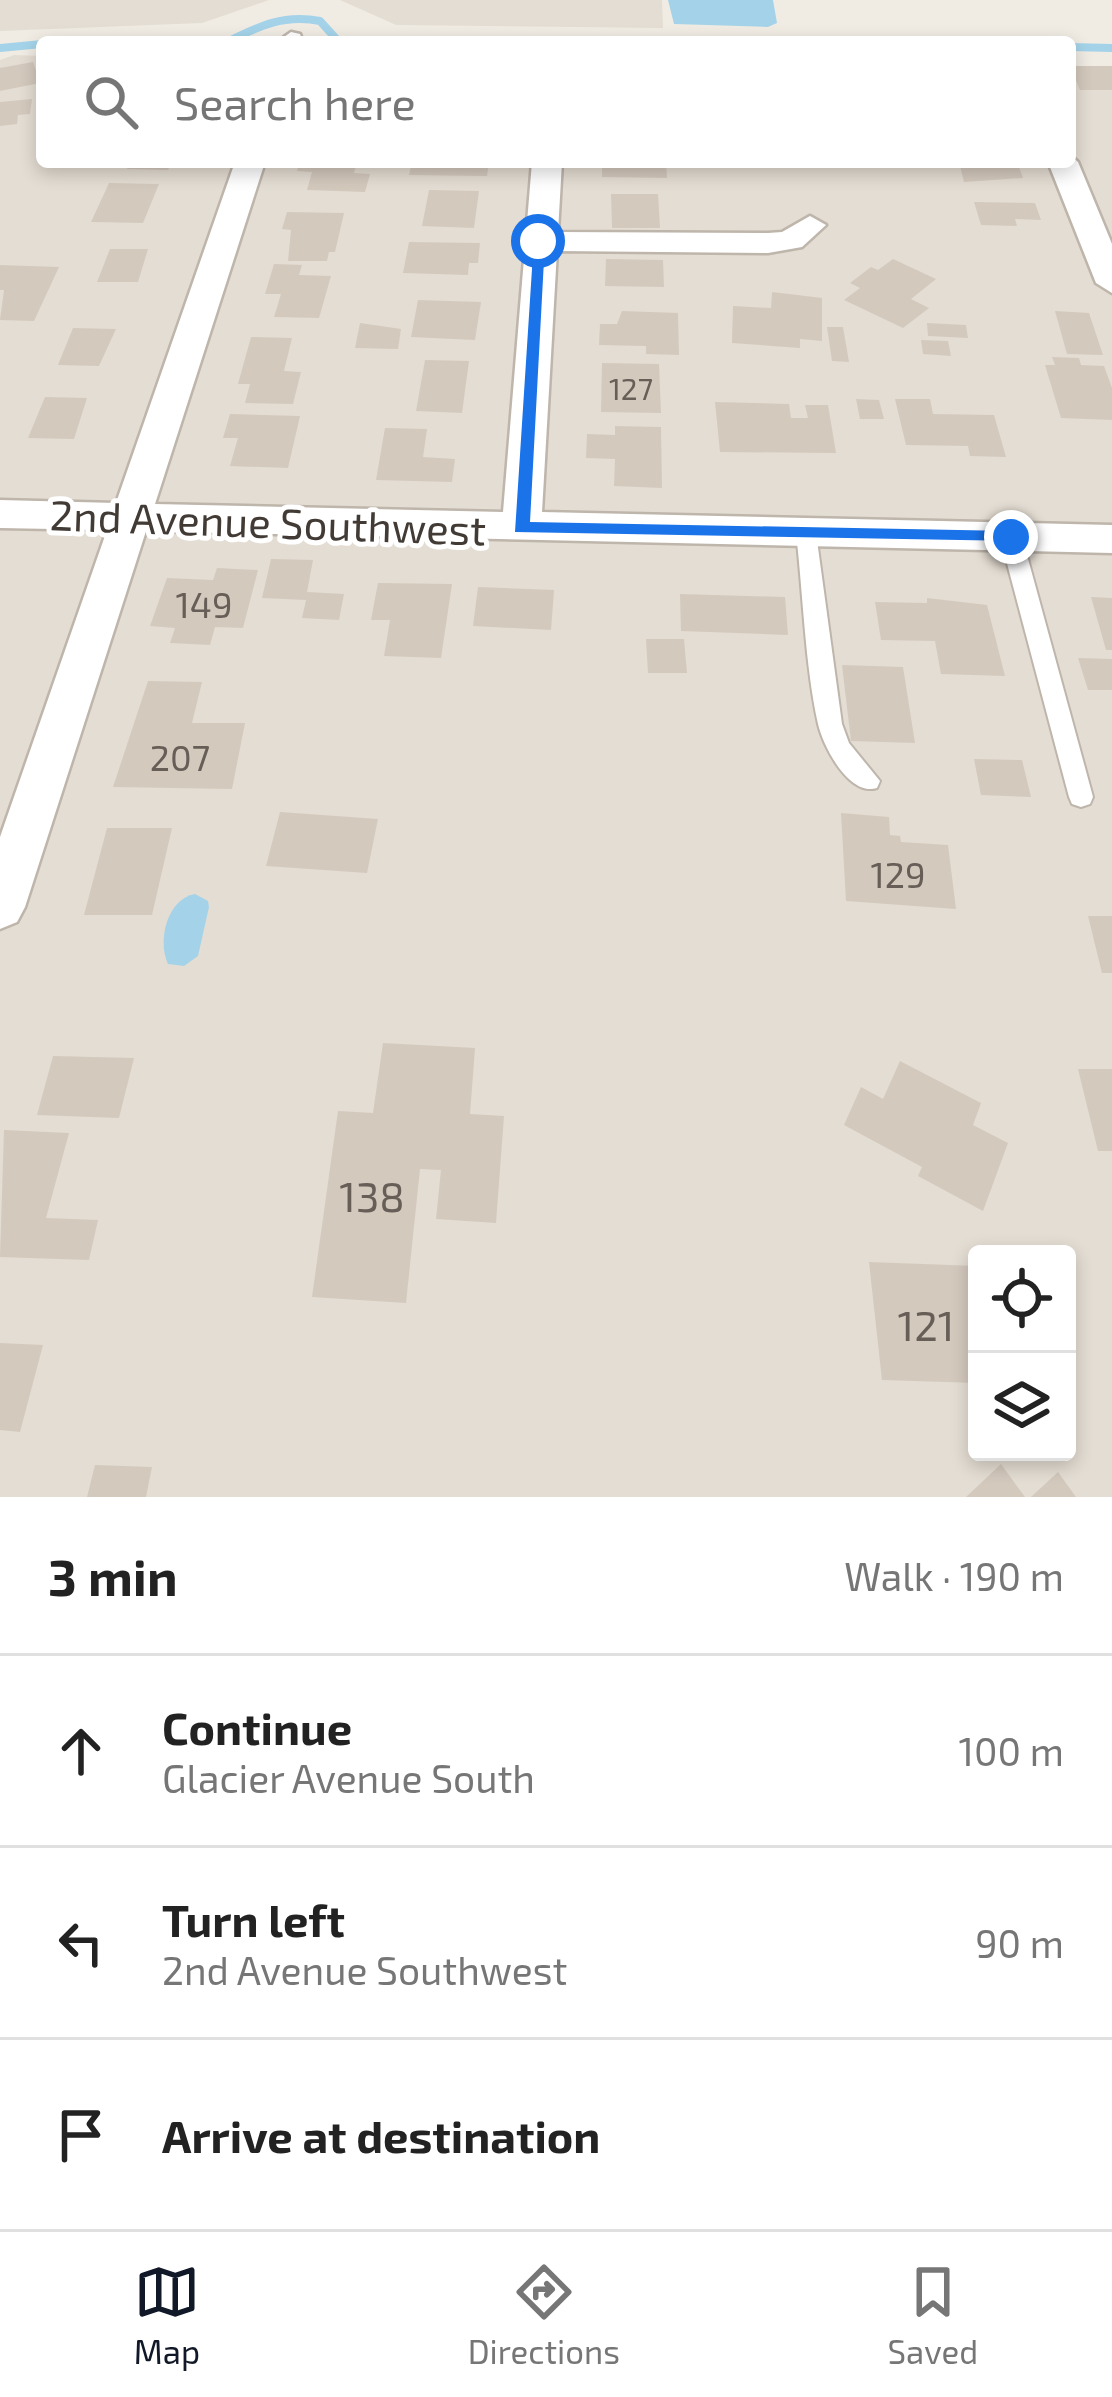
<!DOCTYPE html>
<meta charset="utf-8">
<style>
:root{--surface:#fff;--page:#f2f2f2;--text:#222;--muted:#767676;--line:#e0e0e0;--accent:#111827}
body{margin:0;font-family:"Exo 2",sans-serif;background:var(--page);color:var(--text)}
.controls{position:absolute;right:36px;bottom:36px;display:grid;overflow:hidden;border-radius:12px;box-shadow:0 6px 18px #0003}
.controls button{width:108px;height:108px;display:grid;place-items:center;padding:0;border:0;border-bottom:3px solid var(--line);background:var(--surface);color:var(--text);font:60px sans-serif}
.stop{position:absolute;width:36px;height:36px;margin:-27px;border:9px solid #1a73e8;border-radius:50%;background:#fff}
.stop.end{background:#1a73e8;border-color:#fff;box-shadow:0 3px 12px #0008}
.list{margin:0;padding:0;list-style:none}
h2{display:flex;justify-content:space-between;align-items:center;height:156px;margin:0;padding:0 48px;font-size:51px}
h2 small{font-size:39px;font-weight:400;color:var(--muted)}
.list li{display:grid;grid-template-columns:78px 1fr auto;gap:36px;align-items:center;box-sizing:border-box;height:192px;padding:0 48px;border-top:3px solid var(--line)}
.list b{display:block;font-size:45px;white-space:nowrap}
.list p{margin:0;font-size:39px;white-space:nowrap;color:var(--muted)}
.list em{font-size:39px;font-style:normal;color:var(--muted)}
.icon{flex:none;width:66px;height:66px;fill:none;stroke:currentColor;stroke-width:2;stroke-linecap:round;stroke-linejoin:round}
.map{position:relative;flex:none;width:1112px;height:1497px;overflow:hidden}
.search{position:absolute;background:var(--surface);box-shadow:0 6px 18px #0003;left:36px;right:36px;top:36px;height:132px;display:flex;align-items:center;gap:30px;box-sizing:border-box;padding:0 42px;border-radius:12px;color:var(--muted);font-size:45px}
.sheet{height:732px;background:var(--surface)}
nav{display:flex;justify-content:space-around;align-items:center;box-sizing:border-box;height:168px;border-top:3px solid var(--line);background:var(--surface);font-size:33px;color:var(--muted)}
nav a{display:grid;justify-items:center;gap:6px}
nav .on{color:var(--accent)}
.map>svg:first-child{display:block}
.residential{fill:#e4ddd3;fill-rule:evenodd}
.water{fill:#a4d3e9}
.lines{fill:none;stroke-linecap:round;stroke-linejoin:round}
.stream{stroke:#a4d3e9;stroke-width:8}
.building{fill:#d4c9bd}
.service-casing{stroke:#beb5ab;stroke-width:4}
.minor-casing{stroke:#beb5ab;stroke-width:5}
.service{fill:#fff;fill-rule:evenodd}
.minor{fill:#fff;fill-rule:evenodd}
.route{fill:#1a73e8}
.labels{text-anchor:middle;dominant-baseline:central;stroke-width:10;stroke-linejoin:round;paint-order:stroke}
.far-number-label{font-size:30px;fill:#665e57}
.number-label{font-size:36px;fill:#665e57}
.street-label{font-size:42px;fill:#423b35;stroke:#fff}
.near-number-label{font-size:42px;fill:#665e57}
</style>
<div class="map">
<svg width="1112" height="1497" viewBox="0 0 1112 1497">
<rect width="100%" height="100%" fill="#f0ece4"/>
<g class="residential">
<path d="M0 0H269L202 23 0 31Z"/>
<path d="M340 0H662L663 28 396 25Z"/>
<path d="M14 55 42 56V162H1070V72H1112V1497H0V60ZM977 1254H1067V1452H977Z"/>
</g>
<g class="water">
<path d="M668 0H773L777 23 768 27 674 24Z"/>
<path d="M195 894 208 901 209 907 198 956 184 966 168 964C157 941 167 899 195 894Z"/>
</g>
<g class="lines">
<g class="stream">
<path d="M227 42C259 26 284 14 320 21L339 42"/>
<path d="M1070 47 1112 48"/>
<path d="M0 48 42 44"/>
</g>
</g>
<g class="building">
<path d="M33 62 40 83 0 91V68Z"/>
<path d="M1070 66H1112V90H1080Z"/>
<path d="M32 99 30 114 18 115 17 124 0 126V102Z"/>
<path d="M130 162H172L168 170 127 169Z"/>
<path d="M300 162H357L354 173 370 174 365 192 307 190 312 172 297 171Z"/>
<path d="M412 162H489L487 176 409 175Z"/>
<path d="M602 162H666L667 178 602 177Z"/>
<path d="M959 162H1017L1023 178 964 182Z"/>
<path d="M109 183 159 184 143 223 91 222Z"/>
<path d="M429 190 479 191 474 228 422 226Z"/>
<path d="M611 194H658L660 228H612Z"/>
<path d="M974 202 1035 203 1041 220 1015 219 1017 226 981 225Z"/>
<path d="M287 212 344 213 335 252H329L327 261H288L291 230 282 229Z"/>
<path d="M409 242 480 243 478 263H469L468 275 403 273Z"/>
<path d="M110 249H148L138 282H97Z"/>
<path d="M606 259 663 260 664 287 605 286Z"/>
<path d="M893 259 936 279 911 299 929 308 903 328 844 300 860 288 850 283 871 267 878 270Z"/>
<path d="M274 264 302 265 299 275 331 276 319 318 274 317 281 294H265Z"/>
<path d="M0 265 59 267 34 321 0 320 4 290H0Z"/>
<path d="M772 292 822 298V341L800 339V348L732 343 733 306 771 308Z"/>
<path d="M418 300 481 302 475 340 411 337Z"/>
<path d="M622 311 678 313 679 355 646 354V346L599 345 600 324H617Z"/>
<path d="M1055 311 1089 313 1103 355 1067 354Z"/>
<path d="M360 323 401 329 398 349 355 348Z"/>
<path d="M927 323 966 325 968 338 928 336Z"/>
<path d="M827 327H843L849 362 832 361Z"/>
<path d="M73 328 116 329 99 366 58 365Z"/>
<path d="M251 337 292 338 284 371 301 372 293 404 245 403 250 384H238Z"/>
<path d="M921 340 948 341 951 356 923 354Z"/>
<path d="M1052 357 1079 358 1081 365 1104 366 1112 388V420L1061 418 1045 365H1055Z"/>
<path d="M425 360 469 361 462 413 416 411Z"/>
<path d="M602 363 659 364 661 413 601 412Z"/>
<path d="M45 397 87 398 74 439 28 438Z"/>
<path d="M856 399 879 400 884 419H860Z"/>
<path d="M895 399H930L933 414 994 415 1006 457 970 456 968 446 906 445Z"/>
<path d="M715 402 789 404 791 418H808L805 405H828L836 453 720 452Z"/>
<path d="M230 414 300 416 288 468 230 466 238 438H223Z"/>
<path d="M615 426 661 427 662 488 614 486 615 459 586 458 587 434 615 435Z"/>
<path d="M385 428 427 429 423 457 455 459 452 482 376 480Z"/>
<path d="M271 559 313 560 307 592 344 594 339 620 302 618 306 600 262 598Z"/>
<path d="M217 568 258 570 243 628 215 627 210 645 170 643 175 628 150 626 167 578 213 580Z"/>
<path d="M378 583 452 584 441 658 384 656 390 620H371Z"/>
<path d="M478 587 554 590 551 630 473 626Z"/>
<path d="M680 594 785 597 788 635 681 631Z"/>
<path d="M1091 597 1112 598V650H1106Z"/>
<path d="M927 598 987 605 1005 676 941 674 935 641 881 640 875 602 927 603Z"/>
<path d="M646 639H684L687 673H648Z"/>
<path d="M1078 658 1112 659V690H1088Z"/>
<path d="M842 665 903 667 915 743 851 741Z"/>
<path d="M148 681 202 682 192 723H245L232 789 113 787Z"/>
<path d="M974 759 1022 760 1031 797 981 795Z"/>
<path d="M280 812 378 819 367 873 266 866Z"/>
<path d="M841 813 889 817 890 835 900 836 901 842 948 845 956 909 846 901Z"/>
<path d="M107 828H172L152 915H84Z"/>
<path d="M1088 916H1112V973H1102Z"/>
<path d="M383 1043 475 1048 470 1114 504 1116 496 1223 436 1219 441 1170 420 1169 406 1303 312 1297 338 1111 373 1113Z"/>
<path d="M53 1056 134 1058 119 1118 37 1115Z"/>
<path d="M900 1061 981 1103 973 1125 1008 1143 983 1211 918 1176 922 1167 844 1125 861 1087 883 1099Z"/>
<path d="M1078 1069H1112V1151H1098Z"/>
<path d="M4 1130 69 1133 46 1218 98 1220 89 1260 0 1257Z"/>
<path d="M869 1262 977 1266V1383L882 1380Z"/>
<path d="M0 1343 43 1345 20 1432 0 1430Z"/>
<path d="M1001 1464 1025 1497H966Z"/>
<path d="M95 1465 152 1467 146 1497H87Z"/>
<path d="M1058 1472 1076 1497H1031Z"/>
</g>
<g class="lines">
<defs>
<g id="service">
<path d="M806 526 816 533 842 724 849 743 880 781 877 788C849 797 823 746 818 724 805 666 803 593 796 533Z"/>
<path d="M1011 530 1022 537 1093 797 1090 804 1081 807 1072 804 1069 797 1000 537Z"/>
</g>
<g id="minor">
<path d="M291 32 300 34 303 42H277Z"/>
<path d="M1070 155 1078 162 1112 244V293L1096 283 1048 162H1070Z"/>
<path d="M235 162H265L155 504 503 512 532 162H562L558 232 768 233 782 232 810 216 826 225 802 247 768 253 557 251 542 512 1112 525V553L146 531 25 907 17 922 0 929V837L107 530 0 528V500L116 503Z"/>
</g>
</defs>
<use href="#service" class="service-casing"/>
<use href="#minor" class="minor-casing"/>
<use href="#service" class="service"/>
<use href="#minor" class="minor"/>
</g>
<path class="route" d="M534 238 545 241 530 522 1011 531 1017 532V541L515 532Z"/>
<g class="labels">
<g class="far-number-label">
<text x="631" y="388">127</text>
</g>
<g class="number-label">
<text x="204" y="603">149</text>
<text x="180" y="756">207</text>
<text x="898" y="873">129</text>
</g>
<g class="street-label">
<text transform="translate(268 521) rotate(2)">2nd Avenue Southwest</text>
</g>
<g class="near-number-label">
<text x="372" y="1195">138</text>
<text x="926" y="1324">121</text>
</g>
</g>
</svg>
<div class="controls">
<button><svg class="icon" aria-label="locate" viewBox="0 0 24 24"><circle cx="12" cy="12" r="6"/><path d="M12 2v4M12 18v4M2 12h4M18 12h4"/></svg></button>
<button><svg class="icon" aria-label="layers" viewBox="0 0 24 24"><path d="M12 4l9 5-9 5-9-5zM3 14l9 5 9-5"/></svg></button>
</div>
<div class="stop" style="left:538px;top:241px"></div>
<div class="stop end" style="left:1011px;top:537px"></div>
<div class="search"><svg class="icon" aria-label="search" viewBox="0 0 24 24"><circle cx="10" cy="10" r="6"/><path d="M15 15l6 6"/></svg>Search here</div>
</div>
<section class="sheet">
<h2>3 min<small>Walk · 190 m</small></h2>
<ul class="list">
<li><svg class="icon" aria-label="ahead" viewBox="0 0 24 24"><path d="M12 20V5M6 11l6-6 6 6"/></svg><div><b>Continue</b><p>Glacier Avenue South</p></div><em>100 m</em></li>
<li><svg class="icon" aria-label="left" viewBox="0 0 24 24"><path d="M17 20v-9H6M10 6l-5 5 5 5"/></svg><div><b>Turn left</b><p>2nd Avenue Southwest</p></div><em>90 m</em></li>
<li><svg class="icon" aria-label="arrive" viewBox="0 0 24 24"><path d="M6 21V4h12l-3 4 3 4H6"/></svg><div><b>Arrive at destination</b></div></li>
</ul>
</section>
<nav>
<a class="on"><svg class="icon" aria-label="map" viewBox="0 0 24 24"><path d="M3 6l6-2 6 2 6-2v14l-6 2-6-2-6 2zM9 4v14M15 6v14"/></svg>Map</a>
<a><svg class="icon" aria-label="directions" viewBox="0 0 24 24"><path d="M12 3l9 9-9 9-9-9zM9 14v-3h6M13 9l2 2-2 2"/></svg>Directions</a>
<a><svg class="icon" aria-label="saved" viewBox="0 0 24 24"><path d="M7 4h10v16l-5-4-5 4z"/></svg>Saved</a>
</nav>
